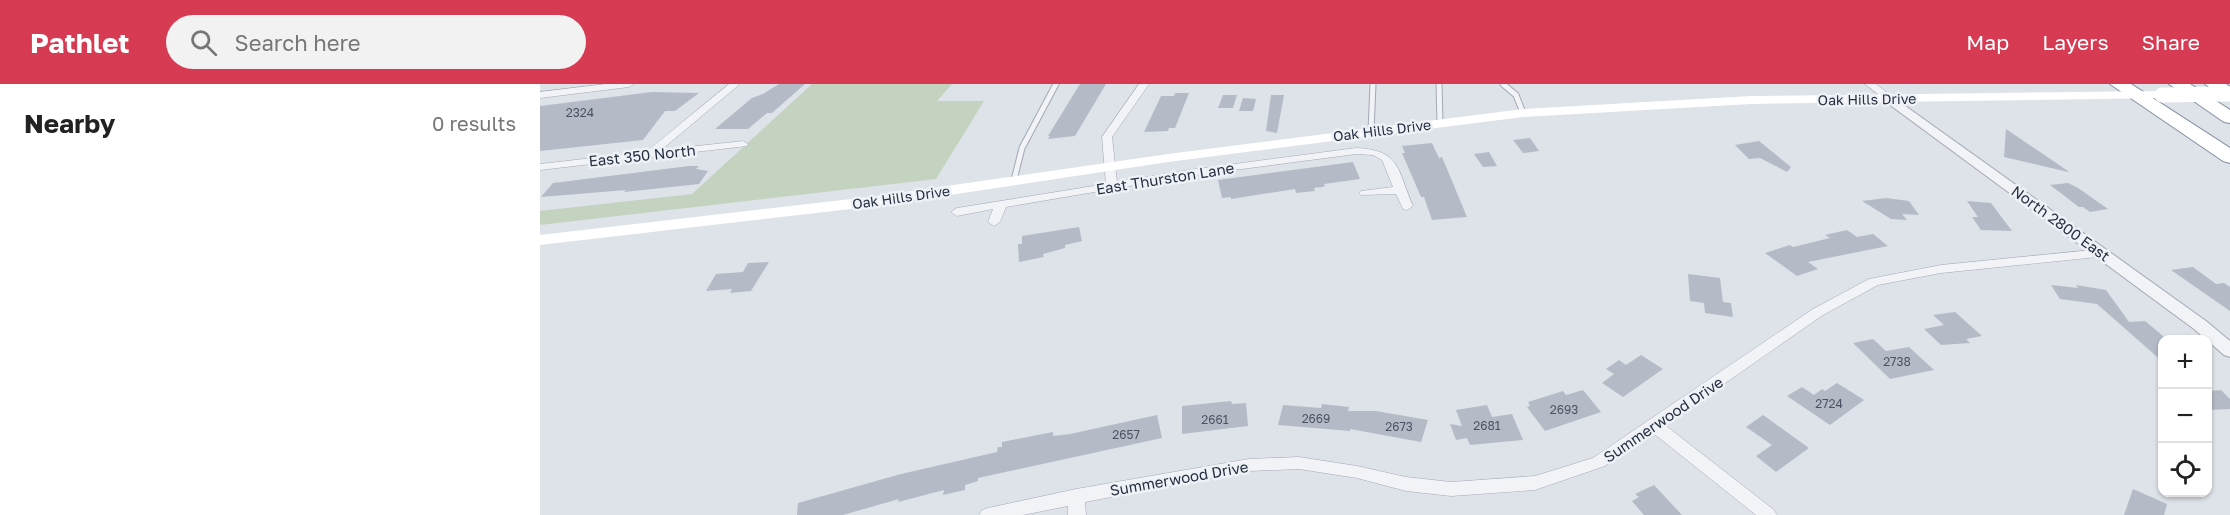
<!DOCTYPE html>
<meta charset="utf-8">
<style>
:root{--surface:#fff;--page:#f2f2f2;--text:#222;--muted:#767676;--line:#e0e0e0;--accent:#d63b53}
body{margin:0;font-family:"Golos Text",sans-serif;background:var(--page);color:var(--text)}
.controls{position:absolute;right:18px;bottom:18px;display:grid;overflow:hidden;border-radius:12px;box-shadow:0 2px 4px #0004}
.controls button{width:54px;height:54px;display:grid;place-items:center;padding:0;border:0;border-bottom:2px solid var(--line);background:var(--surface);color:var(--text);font:30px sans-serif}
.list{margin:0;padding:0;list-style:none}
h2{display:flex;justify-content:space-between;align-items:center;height:78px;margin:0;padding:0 24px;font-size:26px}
h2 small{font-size:20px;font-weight:400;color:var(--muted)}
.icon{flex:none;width:33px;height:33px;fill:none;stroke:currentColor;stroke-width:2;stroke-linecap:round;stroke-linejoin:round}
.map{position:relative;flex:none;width:1690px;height:431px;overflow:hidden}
header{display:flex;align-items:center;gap:36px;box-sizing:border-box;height:84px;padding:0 30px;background:var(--accent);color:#fff}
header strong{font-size:28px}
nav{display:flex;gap:33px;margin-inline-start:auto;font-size:21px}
.search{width:420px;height:54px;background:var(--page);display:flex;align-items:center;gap:15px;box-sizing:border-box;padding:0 21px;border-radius:33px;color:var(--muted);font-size:22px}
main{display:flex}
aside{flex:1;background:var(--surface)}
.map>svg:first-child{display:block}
.green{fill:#c4d3bf}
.building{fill:#b5bbc6}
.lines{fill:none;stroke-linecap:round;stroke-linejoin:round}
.service-casing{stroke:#a3a9b3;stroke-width:7}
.minor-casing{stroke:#a3a9b3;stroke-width:1}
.tertiary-casing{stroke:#a3a9b3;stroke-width:2}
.motorway-casing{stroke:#8590a0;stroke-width:2}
.service{stroke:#f1f3f7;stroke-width:5}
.minor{fill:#f1f3f7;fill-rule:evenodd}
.tertiary{fill:#f1f3f7;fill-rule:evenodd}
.secondary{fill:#fff;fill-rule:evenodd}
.motorway{fill:#fff;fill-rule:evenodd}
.secondary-bridge{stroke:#fff;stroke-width:15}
.labels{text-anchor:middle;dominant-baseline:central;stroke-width:5;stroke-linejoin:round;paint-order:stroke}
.number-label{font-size:12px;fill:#4a5362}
.far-street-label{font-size:14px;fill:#263041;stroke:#eef1f6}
.street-label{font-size:15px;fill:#263041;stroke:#eef1f6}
</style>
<header>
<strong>Pathlet</strong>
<div class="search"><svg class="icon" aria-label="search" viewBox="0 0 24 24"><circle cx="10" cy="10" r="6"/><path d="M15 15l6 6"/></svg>Search here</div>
<nav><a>Map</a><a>Layers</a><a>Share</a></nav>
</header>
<main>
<aside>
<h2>Nearby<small>0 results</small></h2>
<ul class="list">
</ul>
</aside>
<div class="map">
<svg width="1690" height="431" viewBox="0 0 1690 431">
<rect width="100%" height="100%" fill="#dee2e9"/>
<path class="green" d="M272 0H412L397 17H444L396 95 0 141V127L152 110Z"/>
<g class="building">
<path d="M239 0H265L232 29H227L208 45H175L212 14 223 10Z"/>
<path d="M540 0H566L535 52 508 55 510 52H508Z"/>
<path d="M112 8 159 9 135 27H125L103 56 0 67V22Z"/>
<path d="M635 9H649L635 44H629L628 47 604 48 621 12H634Z"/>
<path d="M683 11H697L693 24H678Z"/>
<path d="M731 11H744L737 49 726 47Z"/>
<path d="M703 14 716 15 713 27H699Z"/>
<path d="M1466 45 1528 87V88L1464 73Z"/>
<path d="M990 54 999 67 983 69 973 56Z"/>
<path d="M1219 57 1251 83 1247 88 1220 74 1209 75 1195 61Z"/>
<path d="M892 59 899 74 902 73 927 133 892 136 884 113H881L862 69H865L862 62Z"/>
<path d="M949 68 957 82 943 83 934 70Z"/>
<path d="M813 78 820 95 784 100 785 102 782 103 774 104 775 107 756 109 755 105 691 115V113L682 114 678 96Z"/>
<path d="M149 82H159L156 85 168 87 159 100 84 108 86 106 1 113 13 99Z"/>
<path d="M1528 99 1538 104 1568 125 1550 128 1543 123H1539L1510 101Z"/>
<path d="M1346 114 1369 117 1379 131 1362 130 1367 136 1351 135 1322 117Z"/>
<path d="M1427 117 1451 119 1472 147 1441 146 1432 133H1438Z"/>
<path d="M539 143 542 157 525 161V164L503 170 504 173 479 178 478 160H482V152Z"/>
<path d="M1307 146 1317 153 1333 150 1348 162 1268 178 1278 185 1257 192 1225 169 1250 161 1253 163 1290 154 1285 151Z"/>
<path d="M229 178 211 207 190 209 192 205 166 207 176 190 203 188 208 179Z"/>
<path d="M1653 183 1676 200 1684 199 1690 203V227L1631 186Z"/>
<path d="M1148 190 1180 194 1183 218 1191 219 1193 233 1165 229 1164 219 1150 217Z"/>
<path d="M1511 201 1538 204 1536 201 1566 206 1589 238 1605 237 1623 252V278L1557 220 1520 215Z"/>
<path d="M1415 228 1442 252 1426 255 1430 259 1401 261 1384 245 1404 241 1393 231Z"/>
<path d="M1333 255 1346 267 1369 263 1394 286 1350 295 1313 259Z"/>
<path d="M1101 271 1123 285 1083 313 1062 299 1074 290 1066 285 1079 276 1086 281Z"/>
<path d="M1297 299 1324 316 1290 341 1247 312 1262 303 1274 311 1282 305 1285 307Z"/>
<path d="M1043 306 1061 328 1005 347 987 323 990 322 988 318 1023 307 1026 311Z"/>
<path d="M1681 306 1690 315V325L1668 326V307Z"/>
<path d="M691 317 692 320 706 319 708 342 642 350V322Z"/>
<path d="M782 320 809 323 808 327H836L888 336 881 358 810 345V347L738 341 743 321 781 324Z"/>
<path d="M947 321 952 333 972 330 983 356 930 361 927 354 916 356 910 340 922 342 916 326Z"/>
<path d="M617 331 622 354 438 394V397L425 401V406L403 411 404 406 358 418 359 415 303 431H257L258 419 361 390 457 368 458 363H462V358L513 348V352L530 350Z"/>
<path d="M1223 331 1269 364 1236 388 1216 372 1232 361 1206 343Z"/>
<path d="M1114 401 1142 431H1104L1092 417 1099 413 1095 410Z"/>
<path d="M1593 405 1627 420 1624 431H1584Z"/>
</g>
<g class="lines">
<defs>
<g id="service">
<path d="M899 0 900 39"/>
<path d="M963 0 976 11 983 29"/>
<path d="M831 47 833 0"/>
<path d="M474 96 482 64 516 0"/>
</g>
<g id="minor">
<path d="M66 0H94L89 3 0 14V8Z"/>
<path d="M189 0H200L121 66 203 57 208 60 207 62 0 86V80L106 68Z"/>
<path d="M599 0H609L572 53 577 98 649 86 816 64C861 66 857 85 873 122L867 126 863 125 856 110 821 111 819 109 821 107 853 103 842 76 833 71 816 70 649 92 466 123 460 138 454 142 448 138 453 125 417 132 411 128 417 124 566 100 562 53Z"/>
<path d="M1325 0H1336L1355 15 1347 17Z"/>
<path d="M1563 165 1569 169 1567 172 1401 189 1338 201 1283 231 1125 341 1234 426 1237 431H1216L1113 349 1065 382 995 406 911 412 866 407 817 394 759 385 709 387 545 418 546 431H528V422L483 431H439L442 426 448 424 536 405 709 375 759 373 817 382 866 393 911 398 995 392 1053 374 1273 225 1329 195 1401 181Z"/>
</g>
<path id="tertiary" d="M1350 11 1666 237 1690 257V273L1684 271 1654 245 1346 18V12Z"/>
<g id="motorway">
<path d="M1570 0H1591L1690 64V79L1683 77Z"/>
<path d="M1629 0H1650L1690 26V39L1684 38Z"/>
<path d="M1665 0H1686L1690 3V15L1684 14Z"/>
</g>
</defs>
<use href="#service" class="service-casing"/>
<use href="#minor" class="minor-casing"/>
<use href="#tertiary" class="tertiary-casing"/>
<use href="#motorway" class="motorway-casing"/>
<use href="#service" class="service"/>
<use href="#minor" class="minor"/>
<use href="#tertiary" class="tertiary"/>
<path class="secondary" d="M1622 7 1627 8 1629 11 1627 14 1211 20 983 33 628 78 337 122 0 161V151L337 112 628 70 983 25 1211 12Z"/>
<use href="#motorway" class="motorway"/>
<path class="secondary-bridge" d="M1622 11 1690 10"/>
</g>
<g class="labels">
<g class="number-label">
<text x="40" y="28">2324</text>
<text x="1357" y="277">2738</text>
<text x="1289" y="319">2724</text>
<text x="1024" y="325">2693</text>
<text x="776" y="334">2669</text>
<text x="675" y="335">2661</text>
<text x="947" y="341">2681</text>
<text x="859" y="342">2673</text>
<text x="586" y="350">2657</text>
</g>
<g class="far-street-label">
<text transform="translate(1327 15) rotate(-1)">Oak Hills Drive</text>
<text transform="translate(842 46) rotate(-7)">Oak Hills Drive</text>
<text transform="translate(361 113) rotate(-8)">Oak Hills Drive</text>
</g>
<g class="street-label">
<text transform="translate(102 71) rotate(-6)">East 350 North</text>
<text transform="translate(625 94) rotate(-9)">East Thurston Lane</text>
<text transform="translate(1521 139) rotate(36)">North 2800 East</text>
<text transform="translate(1123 335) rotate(-34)">Summerwood Drive</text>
<text transform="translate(639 394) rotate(-10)">Summerwood Drive</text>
</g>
</g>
</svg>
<div class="controls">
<button>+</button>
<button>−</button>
<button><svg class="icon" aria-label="locate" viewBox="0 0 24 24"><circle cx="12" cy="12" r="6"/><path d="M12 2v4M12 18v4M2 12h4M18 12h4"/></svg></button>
</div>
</div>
</main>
